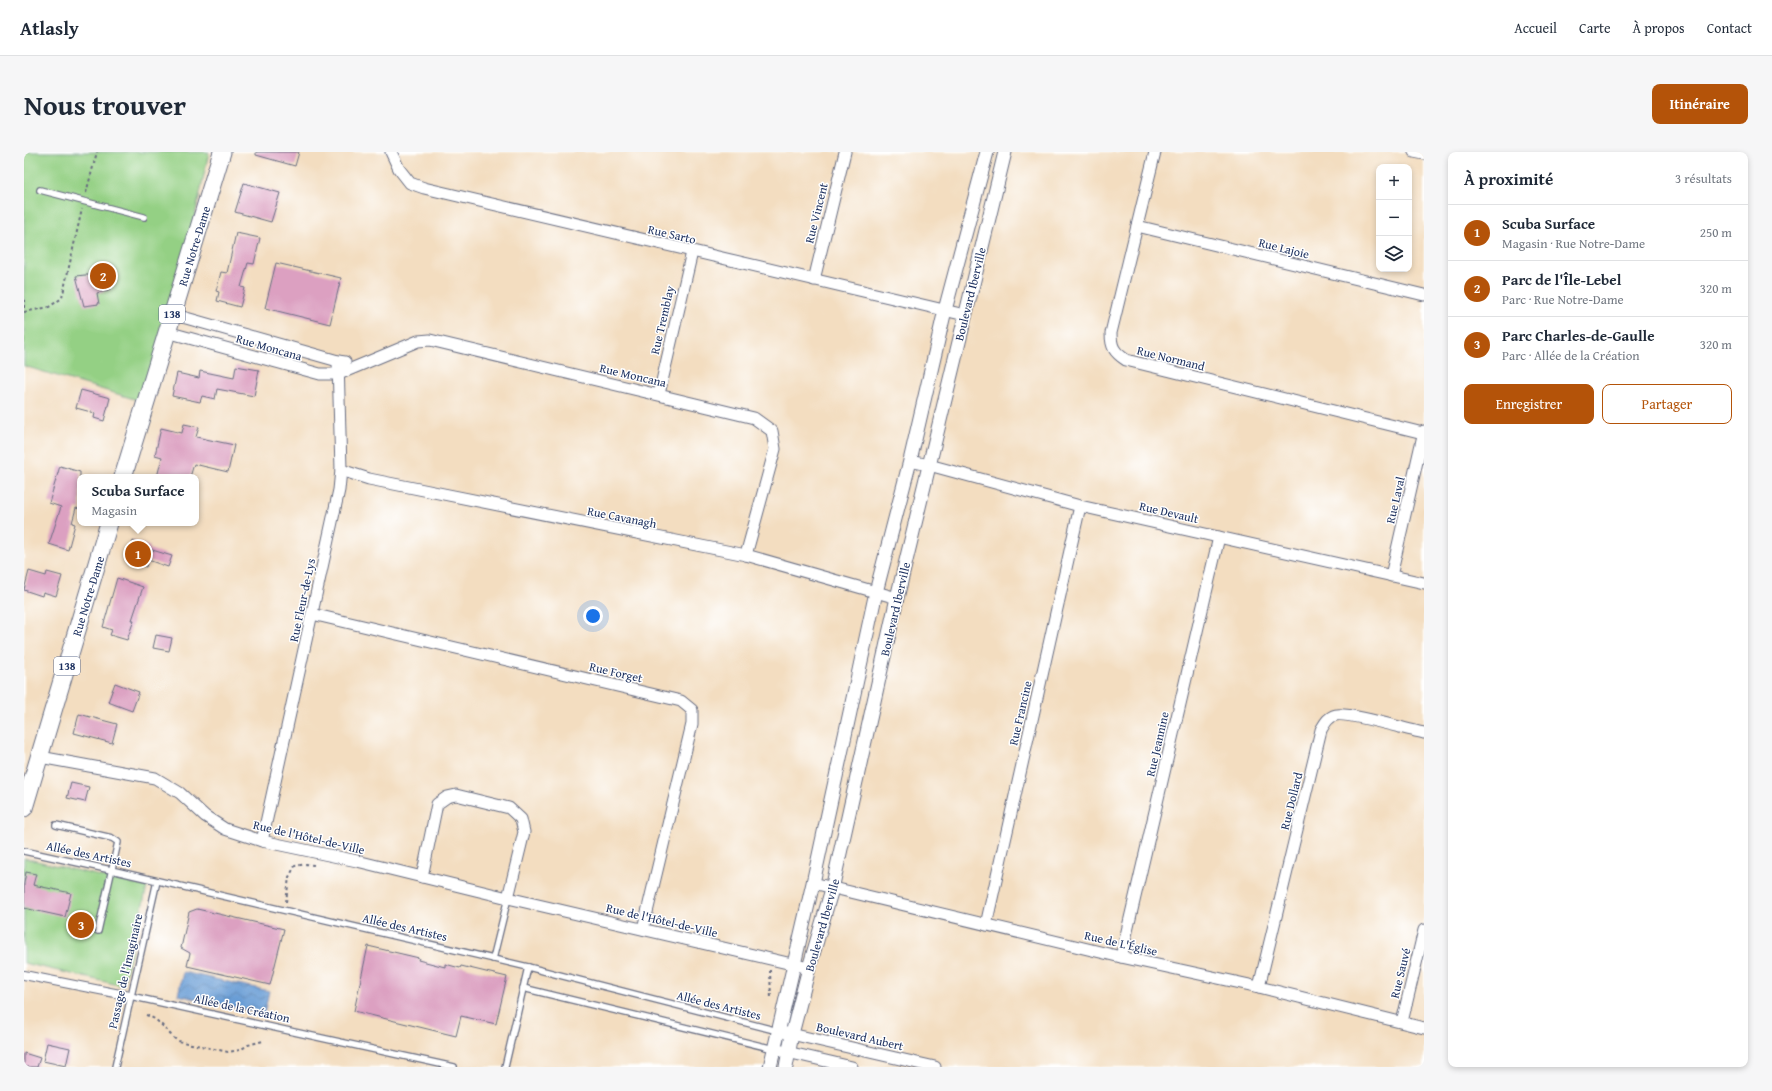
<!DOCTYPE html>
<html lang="fr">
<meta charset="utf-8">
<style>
:root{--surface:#fff;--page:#f6f6f7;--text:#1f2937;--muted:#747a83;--line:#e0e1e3;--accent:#b45309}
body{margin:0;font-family:"Gentium Book Plus",serif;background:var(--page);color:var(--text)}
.controls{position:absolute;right:12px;top:12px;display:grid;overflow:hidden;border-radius:8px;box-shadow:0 2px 6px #0003}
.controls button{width:36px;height:36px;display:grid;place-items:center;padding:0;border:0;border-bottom:1px solid var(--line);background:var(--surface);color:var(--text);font:20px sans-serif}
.you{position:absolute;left:569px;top:464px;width:14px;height:14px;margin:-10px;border:3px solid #fff;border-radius:50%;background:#1a73e8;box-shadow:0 0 0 6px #1a73e833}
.badge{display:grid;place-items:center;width:26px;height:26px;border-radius:50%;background:var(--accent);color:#fff;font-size:13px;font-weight:700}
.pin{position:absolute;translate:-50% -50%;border:2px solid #fff;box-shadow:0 1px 4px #0006}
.popup{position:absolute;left:53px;top:322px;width:122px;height:52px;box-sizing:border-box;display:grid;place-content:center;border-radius:8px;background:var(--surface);filter:drop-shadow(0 1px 3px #0005);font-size:13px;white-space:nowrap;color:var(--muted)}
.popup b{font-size:15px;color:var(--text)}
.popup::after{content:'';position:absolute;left:50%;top:100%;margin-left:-8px;border:8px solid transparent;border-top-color:var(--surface)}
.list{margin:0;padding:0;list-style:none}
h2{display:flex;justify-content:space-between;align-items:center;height:52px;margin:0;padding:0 16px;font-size:17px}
h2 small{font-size:13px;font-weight:400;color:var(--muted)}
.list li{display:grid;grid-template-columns:26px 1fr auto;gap:12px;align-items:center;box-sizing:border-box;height:56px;padding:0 16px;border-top:1px solid var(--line)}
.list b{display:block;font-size:15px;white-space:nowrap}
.list p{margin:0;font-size:13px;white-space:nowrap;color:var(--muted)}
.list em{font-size:13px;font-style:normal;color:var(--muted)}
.actions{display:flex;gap:8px;padding:12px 16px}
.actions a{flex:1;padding:9px 0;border:1px solid var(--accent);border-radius:8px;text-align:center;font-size:14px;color:var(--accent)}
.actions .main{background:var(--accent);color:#fff}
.icon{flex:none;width:22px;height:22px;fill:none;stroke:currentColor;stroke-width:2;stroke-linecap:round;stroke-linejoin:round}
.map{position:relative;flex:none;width:1400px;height:915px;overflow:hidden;border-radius:8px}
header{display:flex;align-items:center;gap:24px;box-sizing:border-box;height:56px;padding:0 20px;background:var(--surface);border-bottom:1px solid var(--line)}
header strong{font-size:19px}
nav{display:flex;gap:22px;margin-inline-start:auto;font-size:14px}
.intro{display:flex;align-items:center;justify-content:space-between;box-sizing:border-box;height:96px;padding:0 24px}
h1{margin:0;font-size:28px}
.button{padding:10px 18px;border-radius:8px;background:var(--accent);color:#fff;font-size:14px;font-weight:700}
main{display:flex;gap:24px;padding:0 24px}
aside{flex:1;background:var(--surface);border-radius:8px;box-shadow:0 2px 6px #0003}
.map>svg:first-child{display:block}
.park{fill:#94d084;stroke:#588071}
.water{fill:url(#water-waves);stroke:#42669a}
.building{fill:#dca0c1}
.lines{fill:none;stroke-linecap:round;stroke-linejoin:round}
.service-casing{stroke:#676c80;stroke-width:8}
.pedestrian-casing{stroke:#676c80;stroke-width:10}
.minor-casing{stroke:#676c80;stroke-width:13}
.tertiary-casing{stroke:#676c80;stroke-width:15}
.primary-casing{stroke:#676c80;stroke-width:19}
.path{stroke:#676c80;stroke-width:2;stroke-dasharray:3 3;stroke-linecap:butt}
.service{stroke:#fff;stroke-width:5.5}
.pedestrian{stroke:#fff;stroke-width:8}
.minor{stroke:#fff;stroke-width:11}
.tertiary{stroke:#fff;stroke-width:13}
.primary{stroke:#fff;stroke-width:17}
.labels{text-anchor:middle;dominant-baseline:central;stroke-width:3;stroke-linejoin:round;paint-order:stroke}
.shield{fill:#fff;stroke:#5f6d8e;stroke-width:1}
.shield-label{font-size:11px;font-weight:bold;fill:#1b2f5e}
.street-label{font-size:12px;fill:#1b2f5e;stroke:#fff}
</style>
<header>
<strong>Atlasly</strong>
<nav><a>Accueil</a><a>Carte</a><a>À propos</a><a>Contact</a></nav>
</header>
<div class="intro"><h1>Nous trouver</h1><a class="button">Itinéraire</a></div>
<main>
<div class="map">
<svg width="1400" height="915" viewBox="0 0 1400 915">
<defs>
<pattern id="water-waves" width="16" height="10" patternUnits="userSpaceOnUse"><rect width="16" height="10" fill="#699dd5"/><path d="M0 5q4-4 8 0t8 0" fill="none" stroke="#5680b0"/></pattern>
</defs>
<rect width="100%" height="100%" fill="#fff"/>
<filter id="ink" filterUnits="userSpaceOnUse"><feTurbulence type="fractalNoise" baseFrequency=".025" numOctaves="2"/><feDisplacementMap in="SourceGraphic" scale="8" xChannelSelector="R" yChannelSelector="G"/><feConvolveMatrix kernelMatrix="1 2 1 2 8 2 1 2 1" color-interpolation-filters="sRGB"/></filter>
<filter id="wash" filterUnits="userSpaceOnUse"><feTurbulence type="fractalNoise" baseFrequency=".012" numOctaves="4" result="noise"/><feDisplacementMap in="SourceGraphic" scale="16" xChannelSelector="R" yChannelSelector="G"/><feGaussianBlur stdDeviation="0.9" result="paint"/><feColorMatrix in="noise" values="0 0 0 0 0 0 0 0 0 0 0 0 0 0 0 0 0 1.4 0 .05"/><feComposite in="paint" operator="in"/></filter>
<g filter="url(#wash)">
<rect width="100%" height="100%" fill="#f3ddc0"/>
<g class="park">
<path d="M0 0H185L166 86 120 250 0 214Z"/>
<path d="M0 706 123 735 99 834 0 811Z"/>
</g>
<path class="water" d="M159 820 245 839 240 862 154 843Z"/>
<g id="blocks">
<g class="building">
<path d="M232 0H275L271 14 232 3Z"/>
<path d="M220 31 256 41 247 70 211 60Z"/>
<path d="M212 81 236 86 230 112 224 111 217 135 221 136 216 155 193 149 195 140 192 139 197 120 203 121Z"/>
<path d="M252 111 317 126 306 172 241 156Z"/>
<path d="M61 123H69L77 127 87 137 73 141 75 152 60 154 52 124Z"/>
<path d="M212 214 235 218 230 244 193 237 191 247 178 244 176 250 148 244 153 221 175 226 176 219 210 226Z"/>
<path d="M57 238 86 246 80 269 70 266 71 261 52 256Z"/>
<path d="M160 272 175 275 172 285 210 293 204 320 170 312 166 325H133L138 305 131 303 137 276 158 281Z"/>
<path d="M36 314 56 320V357L52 356 48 371 51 372 44 398 25 392 37 355 25 351Z"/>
<path d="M109 389 126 395 125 397 148 404 144 415 124 408 122 415 103 409Z"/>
<path d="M5 419 22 424 23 420 38 424 32 444 19 440 18 444 0 438Z"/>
<path d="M93 426 119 435 108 468H110L103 488 86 483 88 478 79 475Z"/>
<path d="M132 483 148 486 145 499 129 496Z"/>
<path d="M91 531 115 540 108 559 84 550Z"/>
<path d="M55 562 93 572 88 591 50 581Z"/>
<path d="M47 631 65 635 61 650 43 646Z"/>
<path d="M2 720 12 722 9 733 47 741 41 765 0 756V731Z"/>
<path d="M173 757 260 777 246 833 163 814 166 801 157 796 165 760Z"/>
<path d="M344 794 395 806 394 808 421 815V812L436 816 437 814 483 825 472 872 437 864 432 884 330 859Z"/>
<path d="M23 891 46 896 42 914 19 909Z"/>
<path d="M0 901 16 906 13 915H0Z"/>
</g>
</g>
</g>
<g filter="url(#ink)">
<use href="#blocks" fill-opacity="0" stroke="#676c80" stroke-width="1"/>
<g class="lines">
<defs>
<g id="service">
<path d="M16 38 120 65"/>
<path d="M32 673 88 686 94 690 74 779"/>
<path d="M0 699 87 718 504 815 754 879"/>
<path d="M469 807 484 746"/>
<path d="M499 836 750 897"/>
<path d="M106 844 430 915"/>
<path d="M91 915 133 729"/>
<path d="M481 915 504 815"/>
</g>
<path id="pedestrian" d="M0 823 106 844"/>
<g id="minor">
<path d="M367 0 375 17 386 31 400 36 941 163"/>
<path d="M1131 0 1087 181C1087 195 1090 200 1102 208L1399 281"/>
<path d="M1390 0 1400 2"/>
<path d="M1113 74 1400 143"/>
<path d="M790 128 821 0"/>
<path d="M148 162 314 209 321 210"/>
<path d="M143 180 296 222H315L394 189 406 188 730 266 748 279 751 297 722 403"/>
<path d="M635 242 668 100"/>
<path d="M886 309 905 313 1056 354 1400 431"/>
<path d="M317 318 345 327 722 403 873 446"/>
<path d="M1367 424 1400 279"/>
<path d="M288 462 657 549 668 558V572L619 777"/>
<path d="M16 605 131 626 156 641 181 664 201 677 238 689 333 709 484 746 785 816"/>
<path d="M238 689 315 338 317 318 314 209"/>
<path d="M398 725 413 652 423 645 432 643 485 656 497 667 500 680 484 746"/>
<path d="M789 731 1097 805 1235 835 1400 876"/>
<path d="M962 773 1056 354"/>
<path d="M1097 805 1195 385"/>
<path d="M1235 835 1297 578C1301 571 1304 565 1312 563 1325 560 1384 578 1400 581"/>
<path d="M1378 870 1400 778"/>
<path d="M754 879 911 915"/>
<path d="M750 897 828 915"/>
</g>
<g id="tertiary">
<path d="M746 915 789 731 852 440 886 309 921 158 963 0"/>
<path d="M762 915 768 882 785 816 808 737 873 446 981 0"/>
</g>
<g id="primary">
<path d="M99 325 198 0"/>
<path d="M0 656 85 371"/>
</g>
</defs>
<use href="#service" class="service-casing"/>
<use href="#pedestrian" class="pedestrian-casing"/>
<use href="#minor" class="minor-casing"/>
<use href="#tertiary" class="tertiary-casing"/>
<use href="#primary" class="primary-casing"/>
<g class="path">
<path d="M62 41 73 0"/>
<path d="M0 147V159"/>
<path d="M0 160 25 155 38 146 58 57"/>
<path d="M262 750 265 725 271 714 282 712 290 713"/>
<path d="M746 818 747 848"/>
<path d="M122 863C138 868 142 881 154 889L204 900 216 898 224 893 239 889"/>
</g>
<use href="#service" class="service"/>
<use href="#pedestrian" class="pedestrian"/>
<use href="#minor" class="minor"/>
<use href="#tertiary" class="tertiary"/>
<use href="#primary" class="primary"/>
</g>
</g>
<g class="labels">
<g class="shield">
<rect x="135" y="153" width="26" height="18" rx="3"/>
<rect x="30" y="505" width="26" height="18" rx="3"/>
</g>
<g class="shield-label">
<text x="148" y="162">138</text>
<text x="43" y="514">138</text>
</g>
<g class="street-label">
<text transform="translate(792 61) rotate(-76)">Rue Vincent</text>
<text transform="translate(648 82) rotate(13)">Rue Sarto</text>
<text transform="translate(170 94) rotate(-73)">Rue Notre-Dame</text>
<text transform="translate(1260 96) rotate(14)">Rue Lajoie</text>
<text transform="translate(946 142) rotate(-76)">Boulevard Iberville</text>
<text transform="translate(638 168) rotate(-77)">Rue Tremblay</text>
<text transform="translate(245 195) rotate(16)">Rue Moncana</text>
<text transform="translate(1147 206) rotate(14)">Rue Normand</text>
<text transform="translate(609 223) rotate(13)">Rue Moncana</text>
<text transform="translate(1371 348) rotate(-77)">Rue Laval</text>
<text transform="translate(1145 360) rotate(13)">Rue Devault</text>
<text transform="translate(598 365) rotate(11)">Rue Cavanagh</text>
<text transform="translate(64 444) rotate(-73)">Rue Notre-Dame</text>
<text transform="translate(278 448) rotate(-78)">Rue Fleur-de-Lys</text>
<text transform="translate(871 457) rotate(-77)">Boulevard Iberville</text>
<text transform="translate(592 520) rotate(13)">Rue Forget</text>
<text transform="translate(996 561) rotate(-77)">Rue Francine</text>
<text transform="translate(1133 592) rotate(-77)">Rue Jeannine</text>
<text transform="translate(1267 649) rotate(-76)">Rue Dollard</text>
<text transform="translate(285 685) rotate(13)">Rue de l'Hôtel-de-Ville</text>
<text transform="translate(65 702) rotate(12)">Allée des Artistes</text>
<text transform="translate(638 768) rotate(13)">Rue de l'Hôtel-de-Ville</text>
<text transform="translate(798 773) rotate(-74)">Boulevard Iberville</text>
<text transform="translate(381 775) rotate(13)">Allée des Artistes</text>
<text transform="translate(1097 791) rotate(13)">Rue de L'Église</text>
<text transform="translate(101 819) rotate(-77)">Passage de l'Imaginaire</text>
<text transform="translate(1376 821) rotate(-76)">Rue Sauvé</text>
<text transform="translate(695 853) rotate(14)">Allée des Artistes</text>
<text transform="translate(218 856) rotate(12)">Allée de la Création</text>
<text transform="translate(836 884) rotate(13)">Boulevard Aubert</text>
</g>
</g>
</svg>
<div class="controls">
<button>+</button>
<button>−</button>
<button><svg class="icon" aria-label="layers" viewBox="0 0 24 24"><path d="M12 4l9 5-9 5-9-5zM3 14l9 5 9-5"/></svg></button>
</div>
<div class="you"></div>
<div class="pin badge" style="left:114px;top:402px">1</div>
<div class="popup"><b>Scuba Surface</b>Magasin</div>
<div class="pin badge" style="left:79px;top:124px">2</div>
<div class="pin badge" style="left:57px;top:773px">3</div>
</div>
<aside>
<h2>À proximité<small>3 résultats</small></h2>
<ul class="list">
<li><span class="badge">1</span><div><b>Scuba Surface</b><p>Magasin · Rue Notre-Dame</p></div><em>250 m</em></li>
<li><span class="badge">2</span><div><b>Parc de l'Île-Lebel</b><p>Parc · Rue Notre-Dame</p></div><em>320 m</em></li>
<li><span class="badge">3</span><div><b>Parc Charles-de-Gaulle</b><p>Parc · Allée de la Création</p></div><em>320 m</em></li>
</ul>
<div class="actions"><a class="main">Enregistrer</a><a>Partager</a></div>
</aside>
</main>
